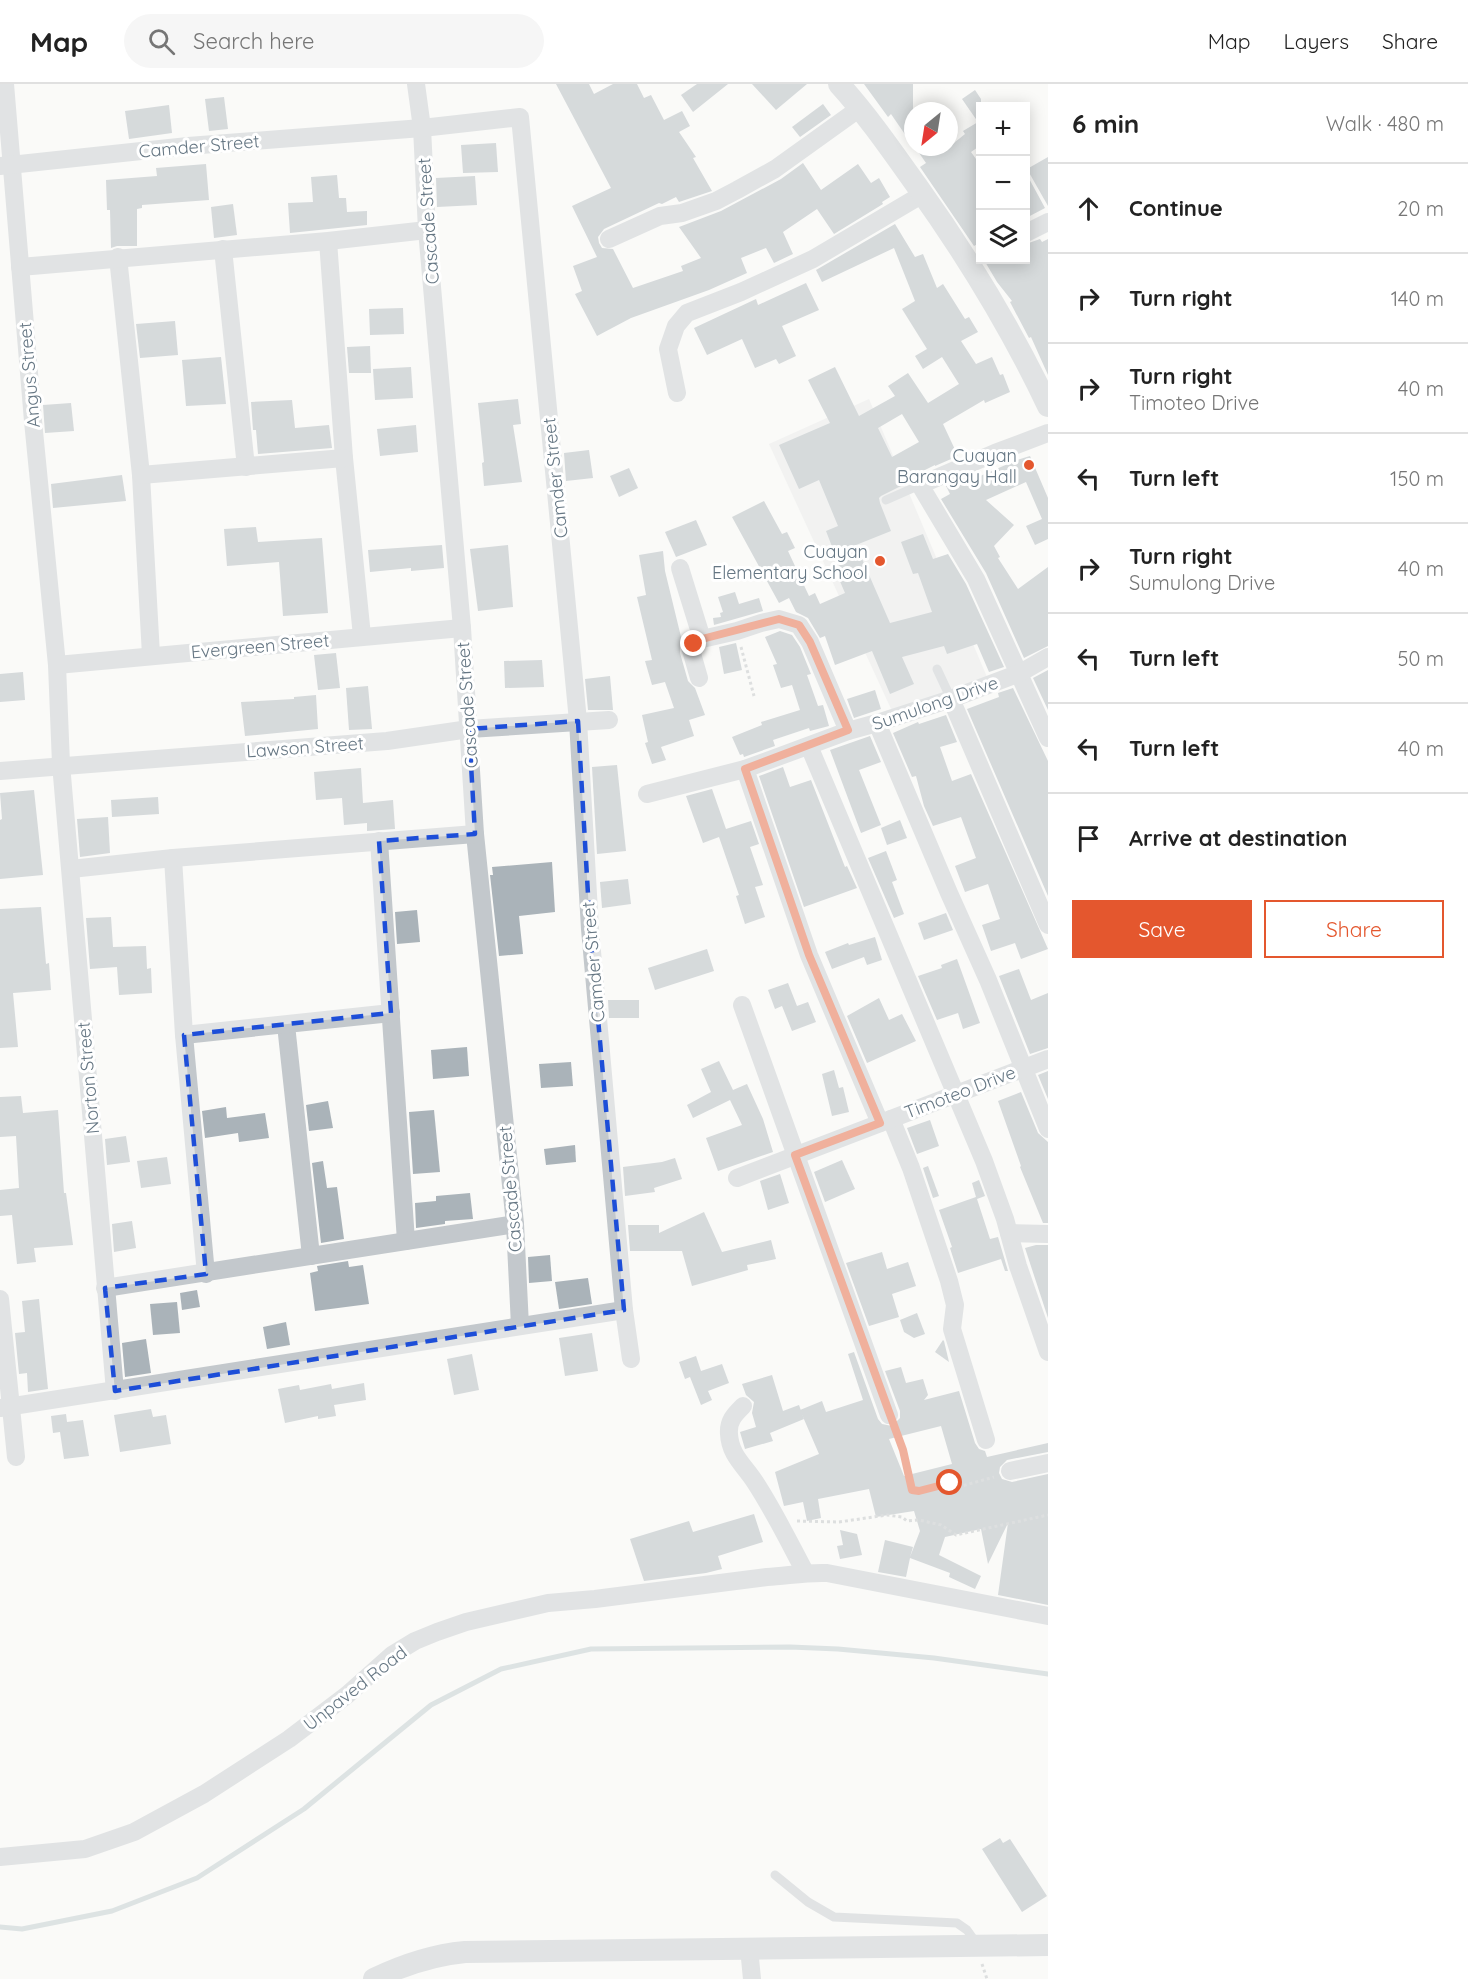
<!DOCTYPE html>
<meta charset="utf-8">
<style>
:root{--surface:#fff;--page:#f6f6f6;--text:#222;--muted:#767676;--line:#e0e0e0;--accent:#e4572e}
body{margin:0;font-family:Quicksand,sans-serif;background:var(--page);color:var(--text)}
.controls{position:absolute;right:18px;top:18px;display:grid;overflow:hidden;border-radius:0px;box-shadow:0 3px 15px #0003}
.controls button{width:54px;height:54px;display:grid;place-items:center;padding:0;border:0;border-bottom:2px solid var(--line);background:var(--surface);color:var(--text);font:30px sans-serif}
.compass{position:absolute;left:904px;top:18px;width:54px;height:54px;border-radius:50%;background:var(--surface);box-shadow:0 3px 15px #0003;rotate:210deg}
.stop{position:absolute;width:18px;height:18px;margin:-14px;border:4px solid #e4572e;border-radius:50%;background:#fff}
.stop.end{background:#e4572e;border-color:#fff;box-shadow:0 2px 6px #0008}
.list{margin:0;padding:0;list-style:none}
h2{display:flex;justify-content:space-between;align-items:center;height:78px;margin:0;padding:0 24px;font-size:26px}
h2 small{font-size:20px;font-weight:400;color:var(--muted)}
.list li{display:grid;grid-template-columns:39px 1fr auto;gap:18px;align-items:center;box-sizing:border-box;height:90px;padding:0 24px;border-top:2px solid var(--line)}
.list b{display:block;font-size:22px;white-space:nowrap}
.list p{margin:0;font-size:20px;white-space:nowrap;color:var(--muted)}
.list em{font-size:20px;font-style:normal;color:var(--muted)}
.actions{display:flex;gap:12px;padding:18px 24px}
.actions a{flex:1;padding:14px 0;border:2px solid var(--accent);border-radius:0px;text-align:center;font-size:21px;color:var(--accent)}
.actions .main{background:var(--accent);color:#fff}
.icon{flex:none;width:33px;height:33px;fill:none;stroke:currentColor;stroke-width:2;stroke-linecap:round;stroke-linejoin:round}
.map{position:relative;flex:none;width:1048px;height:1895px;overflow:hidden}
header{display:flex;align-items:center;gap:36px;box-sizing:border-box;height:84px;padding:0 30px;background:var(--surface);border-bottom:2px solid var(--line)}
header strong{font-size:28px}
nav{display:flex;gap:33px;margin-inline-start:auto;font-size:21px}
.search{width:420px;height:54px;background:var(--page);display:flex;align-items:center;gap:15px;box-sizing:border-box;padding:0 21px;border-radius:33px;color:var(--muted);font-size:22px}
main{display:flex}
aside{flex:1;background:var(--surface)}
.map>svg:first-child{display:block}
.built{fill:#e8e9e9}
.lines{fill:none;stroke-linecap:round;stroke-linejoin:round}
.stream{stroke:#bbc7cb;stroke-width:5}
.building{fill:#aab3b9;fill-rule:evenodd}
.path{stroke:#bbbfc2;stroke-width:3;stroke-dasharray:3 3;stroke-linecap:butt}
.service{stroke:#c3c8cc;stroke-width:9}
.minor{stroke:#c3c8cc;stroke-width:18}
.tertiary{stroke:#c3c8cc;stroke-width:22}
.route{stroke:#e4572e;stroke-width:8}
.marked{fill:none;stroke:#1d4ed8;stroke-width:4.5;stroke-dasharray:12 8;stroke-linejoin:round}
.poi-dot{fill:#e4572e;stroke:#fff;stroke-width:2}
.labels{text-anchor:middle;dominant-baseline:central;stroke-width:6;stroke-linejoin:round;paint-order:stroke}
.street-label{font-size:18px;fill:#657683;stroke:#fff}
.poi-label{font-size:18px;fill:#657683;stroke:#fff;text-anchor:end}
</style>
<header>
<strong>Map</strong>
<div class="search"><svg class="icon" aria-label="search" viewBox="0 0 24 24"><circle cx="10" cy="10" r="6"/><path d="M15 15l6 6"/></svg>Search here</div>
<nav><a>Map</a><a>Layers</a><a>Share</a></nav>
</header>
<main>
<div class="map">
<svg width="1048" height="1895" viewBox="0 0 1048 1895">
<rect width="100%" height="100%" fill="#fafaf8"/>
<path class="built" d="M869 315 987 593 892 627 769 360Z"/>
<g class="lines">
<path class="stream" d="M0 1843 22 1845 112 1827 197 1794 304 1725 431 1621 501 1585 591 1565 790 1563 838 1565 934 1574 1048 1590"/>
</g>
<g class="building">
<path d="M556 0H589L594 10 613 0H637L644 14 651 11 664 36 682 27 690 42 679 48 696 73 693 74 712 107 679 118 676 113 662 120 659 119 604 145 598 153 599 159 602 164 613 165 633 204 683 187 681 182 701 174 679 143 721 127 781 95 803 79 821 106 858 80 871 99 879 94 890 113 882 118 883 120 834 150 817 125 783 148 793 170 774 179 766 164 741 174 747 189 709 206 631 234 597 252 575 210 582 207 573 182 597 173 572 122 611 104Z"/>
<path d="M697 0H728L693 28 681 11Z"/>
<path d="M752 0H807L776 26Z"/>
<path d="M864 0H913V62L891 30 888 33Z"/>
<path d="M975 6 981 15V61L971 68 981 82V158L974 162 920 83 926 79 915 63H949L965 50 963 47 978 38 962 15Z"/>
<path d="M224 13 228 45 209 47 205 15Z"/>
<path d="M823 20 831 31 800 53 792 43Z"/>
<path d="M169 21 172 49 129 55 125 27Z"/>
<path d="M496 59 498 88 463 89 461 61Z"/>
<path d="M1048 73V122L1027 85Z"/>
<path d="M206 80 209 116 142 121V124L137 125V162H117L111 164 110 126H107L106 96 157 92 156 84Z"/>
<path d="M1026 89 1045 124 1026 134 1028 136 1026 137Z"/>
<path d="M337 91 339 114H346L347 128 367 127V141L290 149 288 119 313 118 311 93Z"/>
<path d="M475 92 477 121 437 123 436 94Z"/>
<path d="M233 120 237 151 214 154 211 123Z"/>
<path d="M895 140 915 173 923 170 937 204 943 200 965 235 969 233 978 248 961 257 976 280 992 273 1000 291 1003 290 1010 308 985 319 984 316 943 340 958 372 935 382V381L903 397 905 400 881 412 879 414 880 419 891 447 856 461 890 539 932 528 918 489 913 490 901 458 923 450 933 475 948 470 966 500 1004 583 989 588 977 560 947 570 944 562 902 573 914 600 890 610 872 567 835 581 825 552 820 554 808 534 796 528 789 514 779 519 732 433 764 417 782 450 787 448 795 464 788 467 809 512 815 509 820 520 845 509 836 488 841 486 826 447 838 442 819 396 799 405 779 361 830 339 808 296 835 283 859 332 895 312 888 302 908 289 928 319 959 300 942 273 923 285 915 272 927 265 902 225 915 217 894 164 822 198 816 186ZM902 330 919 358 892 373 878 344Z"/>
<path d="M1040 155 1042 158 1048 155V291L1031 253 1029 254 1010 218 1012 217 997 198 984 176H1026V160Z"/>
<path d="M806 199 819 226 782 242 796 272 779 280 776 275 755 284 742 255 707 271 694 244 756 215 758 221Z"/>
<path d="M403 224 404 250 370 251 369 225Z"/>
<path d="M175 237 178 271 140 274 136 240Z"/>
<path d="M370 262 371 289H349L347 263Z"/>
<path d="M221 273 226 320 186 322 182 276Z"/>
<path d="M411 283 413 314 375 316 373 285Z"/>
<path d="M518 315 521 340 513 341 522 398 484 402 482 379 484 378 478 319Z"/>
<path d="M292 316 295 344 329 341 332 364 258 370 256 346H253L251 318Z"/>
<path d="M71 319 74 347 45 349 43 321Z"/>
<path d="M416 341 418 368 380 372 377 345Z"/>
<path d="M589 366 593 394 566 397 564 369Z"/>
<path d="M1030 372 1048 414V455L1035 461 1026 442 1042 435 1026 398 986 416 1014 441 994 462 1000 473 998 474 1018 505 1048 483V562L1024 574 986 489 941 415 950 410 946 402 969 392 971 396 1017 376Z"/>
<path d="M629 384 638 404 619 413 610 392Z"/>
<path d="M122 391 126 417 53 424 51 400Z"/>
<path d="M696 436 707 461 676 473 665 448Z"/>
<path d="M256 443 258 458 322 454 328 529 283 532 279 478 227 482 224 445Z"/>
<path d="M442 461 444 484 411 487V484L370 488 368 466Z"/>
<path d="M508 461 513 523 478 527 470 465Z"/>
<path d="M663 467 665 487 682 557H680V569L688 597 695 604 705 631 689 636 694 652 661 663 666 676 652 680 645 659 648 658 642 631 674 624 665 598 652 601 645 577 652 576 637 513 646 511 639 471Z"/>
<path d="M735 508 739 520 759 514 763 527 714 541 713 534 721 533 720 529 723 528 718 513Z"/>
<path d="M780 547 792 551 800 563 811 590 807 591 818 622 823 621 829 642 810 647 809 644 773 656 775 662 744 673 743 670 740 671 732 653 762 641 761 638 800 626 792 601 781 604 773 581 777 580 765 553Z"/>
<path d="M736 559 742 586 724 590 719 563Z"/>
<path d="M336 569 340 604 318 606 314 571Z"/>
<path d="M542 576 544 603 505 604 504 577Z"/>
<path d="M1048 586V626L1033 594Z"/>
<path d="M23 588 25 616 0 618V590Z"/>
<path d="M610 592 613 626H588L585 595Z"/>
<path d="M368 602 372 645 349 646 346 604Z"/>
<path d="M1013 604 1048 677V812L967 625 999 613 998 609Z"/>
<path d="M875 606 881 625 854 634 847 615Z"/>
<path d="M316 611 318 645 245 652 241 618 294 615V613Z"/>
<path d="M946 631 957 658 940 663 952 697 971 690 1048 865 1021 875 1015 859 991 867 982 841 1000 835 988 800 965 808 955 782 976 774 961 733 933 742 924 722 916 692 912 693 893 649 918 638 919 640Z"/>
<path d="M870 652 881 678 859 686 881 741 861 749 830 666Z"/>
<path d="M617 681 626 767 597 770 592 683Z"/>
<path d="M783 683 790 703 811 696 845 783 847 782 857 804 804 823 759 692Z"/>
<path d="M361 684 363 719 393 716 395 745 367 747V739L344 741 342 714 316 716 314 688Z"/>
<path d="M712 705 726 745 751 737 759 760 750 763 763 801 755 803 765 833 745 840 736 812 739 811 719 753 703 759 686 712Z"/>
<path d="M34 706 43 791 0 795V736L2 735 0 709Z"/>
<path d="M158 713 159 730 112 733 111 716Z"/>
<path d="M108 733 110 769 80 773 77 735Z"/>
<path d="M900 736 907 754 887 761 881 744Z"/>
<path d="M886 767 897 796 892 798 904 830 894 834 868 774Z"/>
<path d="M552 778 555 828 519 832 523 870 499 872 490 791H493L492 783Z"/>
<path d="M628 795 631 820 602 824 600 798Z"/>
<path d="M41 823 46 880 49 879 51 906 13 909 18 963 0 964V825Z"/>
<path d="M417 826 420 858 397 860 395 828Z"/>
<path d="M946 829 953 846 924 856 918 839Z"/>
<path d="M111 833 113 863 146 862 147 885 151 884 152 909 119 911 117 883 90 885 86 834Z"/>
<path d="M875 853 882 876 867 881 864 873 832 885 825 868 848 859 849 861Z"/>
<path d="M707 865 714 887 655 906 648 884Z"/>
<path d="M957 875 980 939 963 945 958 929 937 936 918 892 942 884 941 881Z"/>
<path d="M1019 885 1031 916 1048 909V964L1030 970 999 892Z"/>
<path d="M788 899 797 922 808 918 816 938 792 947 782 922 775 925 768 906Z"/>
<path d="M879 914 889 936 902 930 916 957 867 979 847 932Z"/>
<path d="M608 916H639V934H609Z"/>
<path d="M467 963 469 992 433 995 431 966Z"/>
<path d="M719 977 733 1006 747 1000 763 1035 773 1068 718 1087 706 1054 742 1041 730 1016 693 1034 687 1021 711 1008 701 985Z"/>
<path d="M571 978 573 1002 541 1004 539 980Z"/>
<path d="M834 986 839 1004 843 1003 849 1028 832 1032 822 990Z"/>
<path d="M1048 987V1015L1038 991Z"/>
<path d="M1021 1008 1038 1049 1048 1058V1139H1043L1020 1083 1021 1082 998 1017Z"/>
<path d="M21 1012 23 1029 58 1026 64 1109H66L73 1161 34 1164 36 1178 17 1180 12 1131 0 1132V1106L19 1104 16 1052 0 1053V1013Z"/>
<path d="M328 1017 333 1044 309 1047 306 1021Z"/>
<path d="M226 1023 227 1034 265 1029 269 1054 239 1058 238 1049 205 1054 202 1027Z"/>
<path d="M434 1026 440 1088 413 1090 409 1028Z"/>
<path d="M930 1036 939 1062 917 1070 907 1044Z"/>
<path d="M126 1052 130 1078 107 1081 105 1055Z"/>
<path d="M575 1061 576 1078 546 1081 544 1065Z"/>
<path d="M167 1073 171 1100 141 1104 137 1077Z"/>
<path d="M675 1074 682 1095 654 1104 655 1108 625 1112 623 1083 662 1078Z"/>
<path d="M842 1076 855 1105 825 1118 814 1088Z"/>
<path d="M323 1077 327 1104 337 1103 344 1155 321 1159 312 1079Z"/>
<path d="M928 1082 939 1112 933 1114 923 1084Z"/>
<path d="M780 1090 789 1119 768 1126 760 1097Z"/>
<path d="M979 1096 985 1112 977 1115 990 1155 998 1153 1008 1187H1005L1001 1175 958 1189 950 1164 952 1163 939 1126 976 1113 972 1099Z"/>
<path d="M470 1109 473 1135 445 1137V1140L416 1144 415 1119 436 1117V1112Z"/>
<path d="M704 1128 722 1168 771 1156 776 1175 747 1181 748 1186 692 1202 682 1167H630L628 1141H659V1149Z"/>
<path d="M132 1137 136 1164 114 1168 112 1140Z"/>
<path d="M1036 1161H1048V1234L1025 1164Z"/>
<path d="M882 1168 887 1185 908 1178 916 1202 892 1210 899 1233 869 1242 846 1179Z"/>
<path d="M550 1171 552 1197 529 1199 528 1173Z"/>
<path d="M348 1177 349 1183 363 1181 369 1220 315 1227 310 1189 318 1187 317 1182Z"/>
<path d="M588 1194 592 1220 559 1225 555 1198Z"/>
<path d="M197 1206 200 1223 182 1226 180 1209Z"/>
<path d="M39 1215 48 1305 28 1308 27 1289 19 1290 15 1249 25 1248 22 1217Z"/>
<path d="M177 1218 180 1249 153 1251 150 1220Z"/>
<path d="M917 1229 925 1250 914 1254 904 1248 900 1236Z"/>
<path d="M286 1238 290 1261 267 1265 263 1243Z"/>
<path d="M592 1249 598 1287 565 1292 559 1254Z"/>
<path d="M146 1255 151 1289 125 1293 122 1259Z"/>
<path d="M943 1256 944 1257 949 1278 935 1268Z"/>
<path d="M854 1268 878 1335 882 1340 892 1342 900 1334V1327L885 1287 901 1283 906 1299 923 1295 928 1311 924 1316 959 1307 975 1359 979 1365 985 1367 987 1373 1048 1359V1368L1007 1376 1000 1383 999 1389 1002 1395 1012 1398 1048 1390V1521L998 1511 1008 1439 988 1480 981 1445 945 1453 939 1471 981 1492 975 1505 949 1493 950 1489 910 1474 906 1493 878 1488 885 1456 913 1463 910 1473 920 1447 914 1427 876 1433 869 1405 818 1415 821 1434 807 1437 803 1418 784 1422 775 1388 819 1370 800 1326 822 1317 826 1328 863 1316 848 1270ZM941 1342 952 1380 904 1392 889 1355Z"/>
<path d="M472 1270 479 1306 454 1311 447 1275Z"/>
<path d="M696 1272 701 1287 722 1280 729 1299 708 1307 712 1316 701 1321 690 1293 685 1295 679 1278Z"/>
<path d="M772 1291 783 1327 799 1321 804 1335 770 1349 773 1357 745 1365 740 1348 756 1343 752 1329 754 1318 746 1311 742 1300Z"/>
<path d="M364 1299 366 1316 334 1321 336 1332 318 1335V1332L285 1339 278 1305 299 1301 300 1306 331 1300 332 1305Z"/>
<path d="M151 1325 153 1333 166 1331 171 1360 120 1368 114 1331Z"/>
<path d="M66 1330 67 1338 83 1336 89 1372 64 1375 60 1348 53 1349 51 1332Z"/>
<path d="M754 1430 763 1458 718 1472 722 1485 706 1489 644 1497 630 1455 689 1437 693 1448Z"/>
<path d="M840 1446 857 1450 862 1471 840 1475 837 1462 843 1461Z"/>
<path d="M1000 1754 1003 1759 1010 1755 1047 1812 1022 1828 982 1765Z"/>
</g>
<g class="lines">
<g class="path">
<path d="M741 563 754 612"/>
<path d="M895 1347 903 1366 912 1406 919 1407 950 1399 951 1405 994 1393"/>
<path d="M797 1437 839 1438 887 1431 902 1433 907 1437 919 1436 941 1441 956 1451 1048 1431"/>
<path d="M982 1880 987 1895"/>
</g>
<g class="service">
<path d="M886 416 920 401"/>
<path d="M937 585 951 615"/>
<path d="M775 1791 808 1818 834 1833 957 1839 967 1846 977 1860"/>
</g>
<g class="minor">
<path d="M5 0 33 337 57 581 61 680 115 1307"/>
<path d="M416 0 422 44 427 146 462 544 475 750 515 1140 520 1242"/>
<path d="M0 82 188 62 422 44 520 33 578 637 590 845 624 1226 631 1275"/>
<path d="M1026 149 1048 138"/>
<path d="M609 155 660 132 682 129 716 117 737 106 775 85 860 24"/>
<path d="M328 157 344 374 362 552"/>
<path d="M223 165 246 383"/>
<path d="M118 173 141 391 151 571"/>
<path d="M20 183 328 157 427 146"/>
<path d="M677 309 668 265 676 242 687 229 741 208 813 175 923 110"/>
<path d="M1048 349 995 369 920 401 976 495 1048 654"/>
<path d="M141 391 344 374"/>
<path d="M680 484 702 555"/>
<path d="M57 581 462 544"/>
<path d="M699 594 691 566 694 559 702 555 737 547 761 539 779 535 799 541 810 558 848 647"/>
<path d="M951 615 1048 841"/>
<path d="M877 639 949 809 988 896 1048 1045"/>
<path d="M809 662 984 1077 1005 1135 1018 1182 1048 1268"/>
<path d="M745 685 809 871 880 1039"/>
<path d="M0 687 387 657 469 645 609 636"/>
<path d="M647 710 745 685 848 647 877 639 951 615 1020 589 1048 573"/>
<path d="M379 757 406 1157"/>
<path d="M173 774 184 951 206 1190"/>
<path d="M71 785 173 774 475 750"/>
<path d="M742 921 889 1331"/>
<path d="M286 941 311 1172"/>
<path d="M184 951 391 929"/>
<path d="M891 1035 911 1084 949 1197 955 1221 952 1245 986 1356"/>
<path d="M737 1094 1048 975"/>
<path d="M1009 1149 1048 1150"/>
<path d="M105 1204 515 1140"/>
<path d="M0 1215 16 1373"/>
<path d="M743 1322C734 1331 728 1337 729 1350 730 1371 744 1381 755 1398 774 1427 789 1458 805 1488"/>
<path d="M0 1324 624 1226"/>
<path d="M1010 1387 1048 1379"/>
<path d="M0 1773 85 1765 134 1748 204 1710 289 1655 347 1611 392 1571 415 1557 437 1548 466 1538 548 1519 595 1515 767 1493C787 1492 806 1488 827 1489L1048 1532"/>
<path d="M749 1864 752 1895"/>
</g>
<g class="tertiary">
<path d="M839 0C868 32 892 67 917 102 967 172 1011 244 1048 322"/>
<path d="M374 1895C403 1881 433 1871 465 1868L1048 1861"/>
</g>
</g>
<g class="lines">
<path class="route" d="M694 560 702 555 779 535 799 541 810 558 848 646 745 685 809 871 880 1039 795 1071 903 1366 912 1406 919 1407 950 1399"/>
</g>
<path d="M0 0H1048V1895H0ZM578 637 590 845 624 1226 115 1307 105 1204 206 1190 184 951 391 929 379 757 475 750 469 645Z" fill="#fafaf8" fill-opacity=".55" fill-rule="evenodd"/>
<path class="marked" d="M578 637 590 845 624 1226 115 1307 105 1204 206 1190 184 951 391 929 379 757 475 750 469 645Z"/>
<g class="poi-dot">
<circle cx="1029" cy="381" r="6"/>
<circle cx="880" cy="477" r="6"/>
</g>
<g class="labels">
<g class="street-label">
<text transform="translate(199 62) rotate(-5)">Camder Street</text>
<text transform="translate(428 137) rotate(-94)">Cascade Street</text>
<text transform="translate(29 291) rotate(-95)">Angus Street</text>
<text transform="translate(555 394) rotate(-96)">Camder Street</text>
<text transform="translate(260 562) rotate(-5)">Evergreen Street</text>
<text transform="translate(935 619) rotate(-19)">Sumulong Drive</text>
<text transform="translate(467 621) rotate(-94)">Cascade Street</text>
<text transform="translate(305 663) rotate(-4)">Lawson Street</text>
<text transform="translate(593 878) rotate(-95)">Camder Street</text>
<text transform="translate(88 994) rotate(-95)">Norton Street</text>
<text transform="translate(960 1008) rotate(-21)">Timoteo Drive</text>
<text transform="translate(510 1105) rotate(-95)">Cascade Street</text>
<text transform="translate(355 1604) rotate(-38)">Unpaved Road</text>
</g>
<g class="poi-label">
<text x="1017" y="371">Cuayan<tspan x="1017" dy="21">Barangay Hall</tspan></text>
<text x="868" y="467">Cuayan<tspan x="868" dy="21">Elementary School</tspan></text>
</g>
</g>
</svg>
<div class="controls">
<button>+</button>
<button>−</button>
<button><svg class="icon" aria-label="layers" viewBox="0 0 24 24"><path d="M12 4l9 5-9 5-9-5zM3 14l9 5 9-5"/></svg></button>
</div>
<svg class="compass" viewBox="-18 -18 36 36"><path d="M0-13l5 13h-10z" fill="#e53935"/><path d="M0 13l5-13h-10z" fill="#767676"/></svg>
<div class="stop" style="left:950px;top:1399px"></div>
<div class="stop end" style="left:694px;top:560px"></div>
</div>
<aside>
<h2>6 min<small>Walk · 480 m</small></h2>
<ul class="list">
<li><svg class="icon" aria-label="ahead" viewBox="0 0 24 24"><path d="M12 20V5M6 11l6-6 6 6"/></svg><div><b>Continue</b></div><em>20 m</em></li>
<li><svg class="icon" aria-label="right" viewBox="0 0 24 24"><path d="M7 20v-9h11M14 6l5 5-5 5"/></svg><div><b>Turn right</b></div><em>140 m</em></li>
<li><svg class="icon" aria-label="right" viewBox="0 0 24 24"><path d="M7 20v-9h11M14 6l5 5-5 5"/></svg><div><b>Turn right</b><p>Timoteo Drive</p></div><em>40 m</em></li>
<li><svg class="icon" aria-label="left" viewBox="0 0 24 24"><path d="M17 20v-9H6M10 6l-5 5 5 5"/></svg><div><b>Turn left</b></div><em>150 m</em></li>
<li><svg class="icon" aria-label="right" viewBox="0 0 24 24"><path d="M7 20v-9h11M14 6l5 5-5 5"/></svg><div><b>Turn right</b><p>Sumulong Drive</p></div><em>40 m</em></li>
<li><svg class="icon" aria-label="left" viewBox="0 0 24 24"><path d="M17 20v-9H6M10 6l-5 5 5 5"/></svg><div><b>Turn left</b></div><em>50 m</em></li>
<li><svg class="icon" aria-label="left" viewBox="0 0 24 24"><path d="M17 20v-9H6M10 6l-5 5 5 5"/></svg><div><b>Turn left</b></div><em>40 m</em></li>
<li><svg class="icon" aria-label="arrive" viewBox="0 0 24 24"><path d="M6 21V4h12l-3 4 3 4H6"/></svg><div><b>Arrive at destination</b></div></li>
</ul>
<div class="actions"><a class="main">Save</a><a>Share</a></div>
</aside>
</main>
